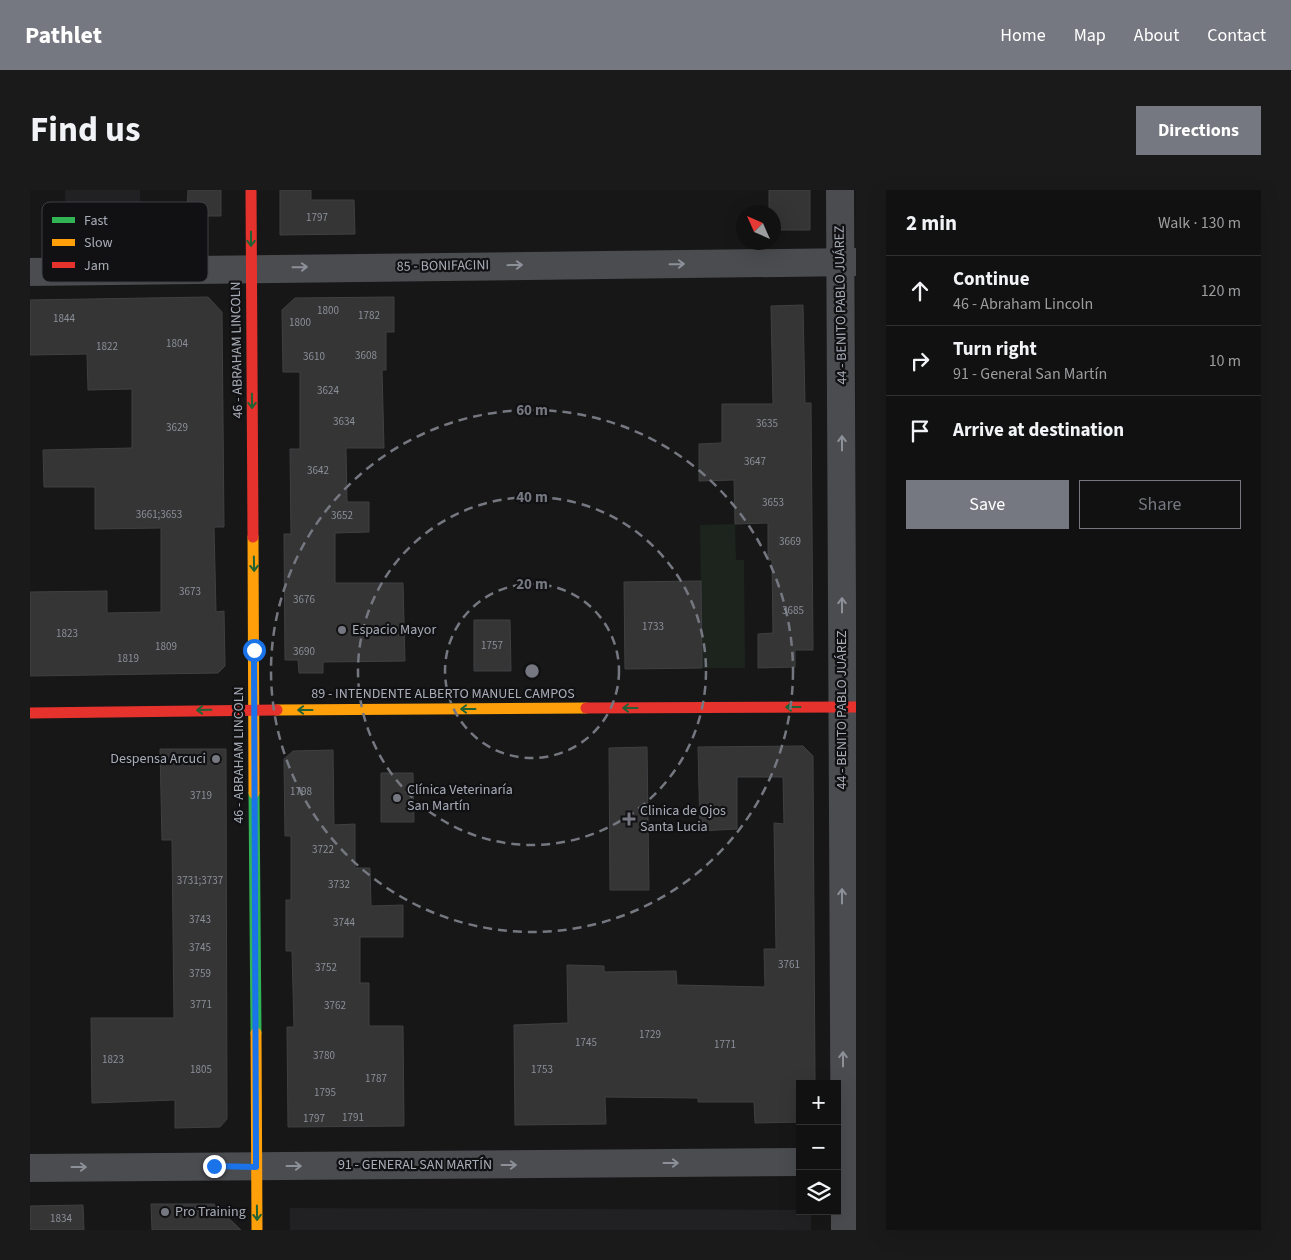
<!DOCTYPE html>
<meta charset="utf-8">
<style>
:root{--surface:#111;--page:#1a1a1a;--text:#f1f3f6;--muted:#9c9d9f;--line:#303131;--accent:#757880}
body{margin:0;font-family:"Source Sans 3",sans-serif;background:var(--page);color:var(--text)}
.controls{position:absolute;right:15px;bottom:15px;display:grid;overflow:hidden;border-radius:0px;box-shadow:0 5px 20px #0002}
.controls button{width:45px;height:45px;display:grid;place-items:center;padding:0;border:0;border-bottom:1px solid var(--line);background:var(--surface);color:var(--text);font:25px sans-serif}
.compass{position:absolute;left:706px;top:15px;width:45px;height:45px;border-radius:50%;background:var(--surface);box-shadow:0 5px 20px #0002;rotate:315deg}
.stop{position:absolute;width:15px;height:15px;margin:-11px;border:4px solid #1a73e8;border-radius:50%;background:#fff}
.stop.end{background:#1a73e8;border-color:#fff;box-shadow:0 1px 5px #0008}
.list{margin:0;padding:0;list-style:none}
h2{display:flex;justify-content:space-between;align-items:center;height:65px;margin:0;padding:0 20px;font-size:21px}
h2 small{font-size:16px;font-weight:400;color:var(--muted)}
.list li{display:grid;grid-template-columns:32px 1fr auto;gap:15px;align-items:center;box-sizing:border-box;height:70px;padding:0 20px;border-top:1px solid var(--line)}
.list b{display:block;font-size:19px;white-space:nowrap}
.list p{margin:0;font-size:16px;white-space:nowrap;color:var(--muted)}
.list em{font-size:16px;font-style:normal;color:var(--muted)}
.actions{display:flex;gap:10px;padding:15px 20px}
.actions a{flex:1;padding:11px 0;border:1px solid var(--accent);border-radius:0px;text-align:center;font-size:18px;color:var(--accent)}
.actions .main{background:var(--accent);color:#fff}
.icon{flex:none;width:28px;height:28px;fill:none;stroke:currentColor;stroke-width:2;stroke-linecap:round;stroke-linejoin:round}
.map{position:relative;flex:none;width:826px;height:1040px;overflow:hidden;border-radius:0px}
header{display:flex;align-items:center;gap:30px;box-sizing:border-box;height:70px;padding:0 25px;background:var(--accent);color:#fff}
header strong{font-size:24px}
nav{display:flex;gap:28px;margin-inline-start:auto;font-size:18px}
.intro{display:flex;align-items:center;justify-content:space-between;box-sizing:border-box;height:120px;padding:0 30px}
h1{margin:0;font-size:35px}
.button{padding:12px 22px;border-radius:0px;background:var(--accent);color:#fff;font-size:18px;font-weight:700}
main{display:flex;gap:30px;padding:0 30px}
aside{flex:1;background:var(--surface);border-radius:0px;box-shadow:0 5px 20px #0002}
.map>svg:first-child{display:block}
.built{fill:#212123}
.green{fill:#1d241e}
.building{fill:#353536;stroke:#3f4043}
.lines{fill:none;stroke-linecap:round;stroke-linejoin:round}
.street{stroke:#4b4c50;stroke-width:28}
.fast{stroke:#30b455;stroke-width:11}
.slow{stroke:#ff9f0a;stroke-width:11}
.jam{stroke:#e5322d;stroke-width:11}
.oneway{stroke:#206234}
.oneway2{stroke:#8c9099}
.route{stroke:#1a73e8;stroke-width:6}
.ring{fill:none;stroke:#757880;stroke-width:2.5;stroke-dasharray:9 6}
.poi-dot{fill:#757880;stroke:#111113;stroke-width:2}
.labels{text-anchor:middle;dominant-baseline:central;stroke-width:4.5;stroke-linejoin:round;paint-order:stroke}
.number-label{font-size:11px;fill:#8b8f98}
.street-label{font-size:14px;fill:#a8adb8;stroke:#111113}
.poi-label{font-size:14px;fill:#a8adb8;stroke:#111113;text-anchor:start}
.key{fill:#111113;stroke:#3e4045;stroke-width:1}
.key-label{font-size:14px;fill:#a8adb8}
.centre{fill:#757880;stroke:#111113;stroke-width:2.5}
.ring-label{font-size:15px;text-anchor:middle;font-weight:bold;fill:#757880;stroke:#111113;stroke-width:4.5;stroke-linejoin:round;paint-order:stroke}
</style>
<header>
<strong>Pathlet</strong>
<nav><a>Home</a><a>Map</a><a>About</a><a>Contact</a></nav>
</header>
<div class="intro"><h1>Find us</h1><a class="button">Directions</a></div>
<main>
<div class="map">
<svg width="826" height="1040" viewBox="0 0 826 1040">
<rect width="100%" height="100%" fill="#171717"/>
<g class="built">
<path d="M35 0H110L111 47 36 49Z"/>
<path d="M260 1018 770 1020 781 1021V1040H260Z"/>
</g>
<path class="green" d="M705 334 706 370H714L715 478H672L670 335Z"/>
<g class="building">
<path d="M158 0H191V26H157Z"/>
<path d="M250 0H281V10H324L325 44 250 45Z"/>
<path d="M739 0H780V40H744V22H739Z"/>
<path d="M178 107 192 122 194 337H184L186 422 194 421 195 476 188 483 0 486V402L77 401V423L131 422V338L65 339V297H14L13 260 102 258V199L58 200 57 164 0 165V110Z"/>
<path d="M364 107V142H356V180H352L354 258H316L317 312H339V342L305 343V393H373L375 471 293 472V483H269L268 470H255L254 344H261L260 259H270V182H253L252 120 265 108Z"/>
<path d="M773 115 775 213H781L783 460H765V477L728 478V444L743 443 742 370H738V333L705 334 704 290 669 291V254L692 253V214H743L741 116Z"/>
<path d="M671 391 672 478 595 479 594 392Z"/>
<path d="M444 430H480L481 481H444Z"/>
<path d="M773 556 783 566 785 894H770V932L725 933 724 912H668V908L575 907 576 934 485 935 484 835 538 833 537 775 574 776V782L646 781 647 795 735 797 734 759H746L744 633 754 634 753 587H707V639L670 641 668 557Z"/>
<path d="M617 557 619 700H580L579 558Z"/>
<path d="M130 559H196L197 929 190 937 145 938V910L62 913 61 828H144L142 650H132Z"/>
<path d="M303 560 304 635 325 634V678H340L341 716 373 715V747H330V793H339V836H373L374 936 258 937 257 837H264L262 761H256V710H261V646H255L254 569 263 561Z"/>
<path d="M351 583H383L384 632H351Z"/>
<path d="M121 1014H184L211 1040H122Z"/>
<path d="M53 1015 54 1040H0V1016Z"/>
</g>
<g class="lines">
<g class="street">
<path d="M810 0 815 1040"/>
<path d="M0 82 826 72"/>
<path d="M0 978 770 972"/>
</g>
<path class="fast" d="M224 603 226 843"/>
<g class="slow">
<path d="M223 347 224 603"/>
<path d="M247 520 556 518"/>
<path d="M226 843 227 1040"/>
</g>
<g class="jam">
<path d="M221 0 223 347"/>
<path d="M556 518 826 517"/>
<path d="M0 523 247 520"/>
</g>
</g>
<defs><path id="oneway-shaft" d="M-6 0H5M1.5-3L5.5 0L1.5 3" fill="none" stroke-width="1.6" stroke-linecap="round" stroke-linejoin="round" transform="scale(1.25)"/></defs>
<g class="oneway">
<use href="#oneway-shaft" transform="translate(221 49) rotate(90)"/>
<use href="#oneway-shaft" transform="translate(222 211) rotate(89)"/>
<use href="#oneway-shaft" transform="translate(224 374) rotate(89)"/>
<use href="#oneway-shaft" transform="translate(763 517) rotate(180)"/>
<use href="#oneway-shaft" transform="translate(600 518) rotate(180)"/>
<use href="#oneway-shaft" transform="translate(438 519) rotate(180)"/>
<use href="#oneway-shaft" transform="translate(174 520) rotate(179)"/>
<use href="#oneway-shaft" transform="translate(275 520) rotate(180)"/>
<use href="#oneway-shaft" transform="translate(227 1023) rotate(89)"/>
</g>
<g class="oneway2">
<use href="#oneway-shaft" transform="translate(647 74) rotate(-1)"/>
<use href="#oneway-shaft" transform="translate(485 75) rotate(-1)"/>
<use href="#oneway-shaft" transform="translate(270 77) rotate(-1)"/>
<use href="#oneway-shaft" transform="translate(812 253) rotate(-90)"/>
<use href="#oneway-shaft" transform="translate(812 415) rotate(-90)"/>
<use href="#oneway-shaft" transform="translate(812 706) rotate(-90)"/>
<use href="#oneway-shaft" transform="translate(813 869) rotate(-90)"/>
<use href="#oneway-shaft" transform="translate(641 973)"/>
<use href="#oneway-shaft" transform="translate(479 975)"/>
<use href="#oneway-shaft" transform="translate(264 976)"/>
<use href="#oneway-shaft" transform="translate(49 977)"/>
</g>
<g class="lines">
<path class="route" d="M184 976 226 977 224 460"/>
</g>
<g class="ring">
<circle cx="502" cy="481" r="87"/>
<circle cx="502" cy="481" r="174"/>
<circle cx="502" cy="481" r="261"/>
</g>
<g class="poi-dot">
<circle cx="312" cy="440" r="5"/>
<circle cx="186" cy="569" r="5"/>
<circle cx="367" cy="608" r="5"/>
<path d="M596.5 621.5h5v5h5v5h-5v5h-5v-5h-5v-5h5z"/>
<circle cx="135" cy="1022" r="5"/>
</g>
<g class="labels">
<g class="number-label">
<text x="287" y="27">1797</text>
<text x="298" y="120">1800</text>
<text x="339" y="125">1782</text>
<text x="34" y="128">1844</text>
<text x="270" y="132">1800</text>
<text x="147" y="153">1804</text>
<text x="77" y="156">1822</text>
<text x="336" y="165">3608</text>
<text x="284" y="166">3610</text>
<text x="298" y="200">3624</text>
<text x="314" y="231">3634</text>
<text x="737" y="233">3635</text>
<text x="147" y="237">3629</text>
<text x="725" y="271">3647</text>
<text x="288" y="280">3642</text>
<text x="743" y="312">3653</text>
<text x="129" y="324">3661;3653</text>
<text x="312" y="325">3652</text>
<text x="760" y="351">3669</text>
<text x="160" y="401">3673</text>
<text x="274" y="409">3676</text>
<text x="763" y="420">3685</text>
<text x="623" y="436">1733</text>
<text x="37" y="443">1823</text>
<text x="462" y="455">1757</text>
<text x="136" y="456">1809</text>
<text x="274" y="461">3690</text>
<text x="98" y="468">1819</text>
<text x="271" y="601">1798</text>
<text x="171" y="605">3719</text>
<text x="293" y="659">3722</text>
<text x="170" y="690">3731;3737</text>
<text x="309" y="694">3732</text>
<text x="170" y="729">3743</text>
<text x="314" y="732">3744</text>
<text x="170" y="757">3745</text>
<text x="759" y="774">3761</text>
<text x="296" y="777">3752</text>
<text x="170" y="783">3759</text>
<text x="171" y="814">3771</text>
<text x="305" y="815">3762</text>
<text x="620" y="844">1729</text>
<text x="556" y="852">1745</text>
<text x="695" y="854">1771</text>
<text x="294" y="865">3780</text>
<text x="83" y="869">1823</text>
<text x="171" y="879">1805</text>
<text x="512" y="879">1753</text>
<text x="346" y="888">1787</text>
<text x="295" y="902">1795</text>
<text x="323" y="927">1791</text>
<text x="284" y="928">1797</text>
<text x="31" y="1028">1834</text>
</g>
<g class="street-label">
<text transform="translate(413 76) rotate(-1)">85 - BONIFACINI</text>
<text transform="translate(811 115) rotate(-91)">44 - BENITO PABLO JUÁREZ</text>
<text transform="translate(207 160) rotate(-91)">46 - ABRAHAM LINCOLN</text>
<text x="413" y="504">89 - INTENDENTE ALBERTO MANUEL CAMPOS</text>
<text transform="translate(812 520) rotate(-90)">44 - BENITO PABLO JUÁREZ</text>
<text transform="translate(209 565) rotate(-90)">46 - ABRAHAM LINCOLN</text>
<text x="385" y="975">91 - GENERAL SAN MARTÍN</text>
</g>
<g class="poi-label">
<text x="322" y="440">Espacio Mayor</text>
<text x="176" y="569" text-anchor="end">Despensa Arcuci</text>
<text x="377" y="600">Clínica Veterinaría<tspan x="377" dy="16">San Martín</tspan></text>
<text x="610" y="621">Clinica de Ojos<tspan x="610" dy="16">Santa Lucia</tspan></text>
<text x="145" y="1022">Pro Training</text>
</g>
</g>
<rect x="12" y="12" width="166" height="80" rx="8" class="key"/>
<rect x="22" y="27" width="23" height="6" fill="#30b455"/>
<rect x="22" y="49" width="23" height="7" fill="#ff9f0a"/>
<rect x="22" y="72" width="23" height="6" fill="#e5322d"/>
<g class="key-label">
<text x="54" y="35">Fast</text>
<text x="54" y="57">Slow</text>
<text x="54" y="80">Jam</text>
</g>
<circle cx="502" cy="481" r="8" class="centre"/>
<g class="ring-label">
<text x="502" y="225">60 m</text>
<text x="502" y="312">40 m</text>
<text x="502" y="399">20 m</text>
</g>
</svg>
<div class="controls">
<button>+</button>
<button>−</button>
<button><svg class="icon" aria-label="layers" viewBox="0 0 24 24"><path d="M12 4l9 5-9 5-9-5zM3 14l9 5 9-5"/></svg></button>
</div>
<svg class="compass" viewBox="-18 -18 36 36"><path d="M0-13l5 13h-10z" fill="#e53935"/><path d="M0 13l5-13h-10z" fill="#9c9d9f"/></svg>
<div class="stop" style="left:224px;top:460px"></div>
<div class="stop end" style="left:184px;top:976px"></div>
</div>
<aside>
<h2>2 min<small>Walk · 130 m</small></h2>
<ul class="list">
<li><svg class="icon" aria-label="ahead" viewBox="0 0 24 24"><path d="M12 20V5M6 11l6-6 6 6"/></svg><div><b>Continue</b><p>46 - Abraham Lincoln</p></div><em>120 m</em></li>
<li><svg class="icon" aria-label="right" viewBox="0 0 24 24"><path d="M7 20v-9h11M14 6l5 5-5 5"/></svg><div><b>Turn right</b><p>91 - General San Martín</p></div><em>10 m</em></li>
<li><svg class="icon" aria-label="arrive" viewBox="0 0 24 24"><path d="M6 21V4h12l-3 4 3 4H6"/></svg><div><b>Arrive at destination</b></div></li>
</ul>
<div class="actions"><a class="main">Save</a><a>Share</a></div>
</aside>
</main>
